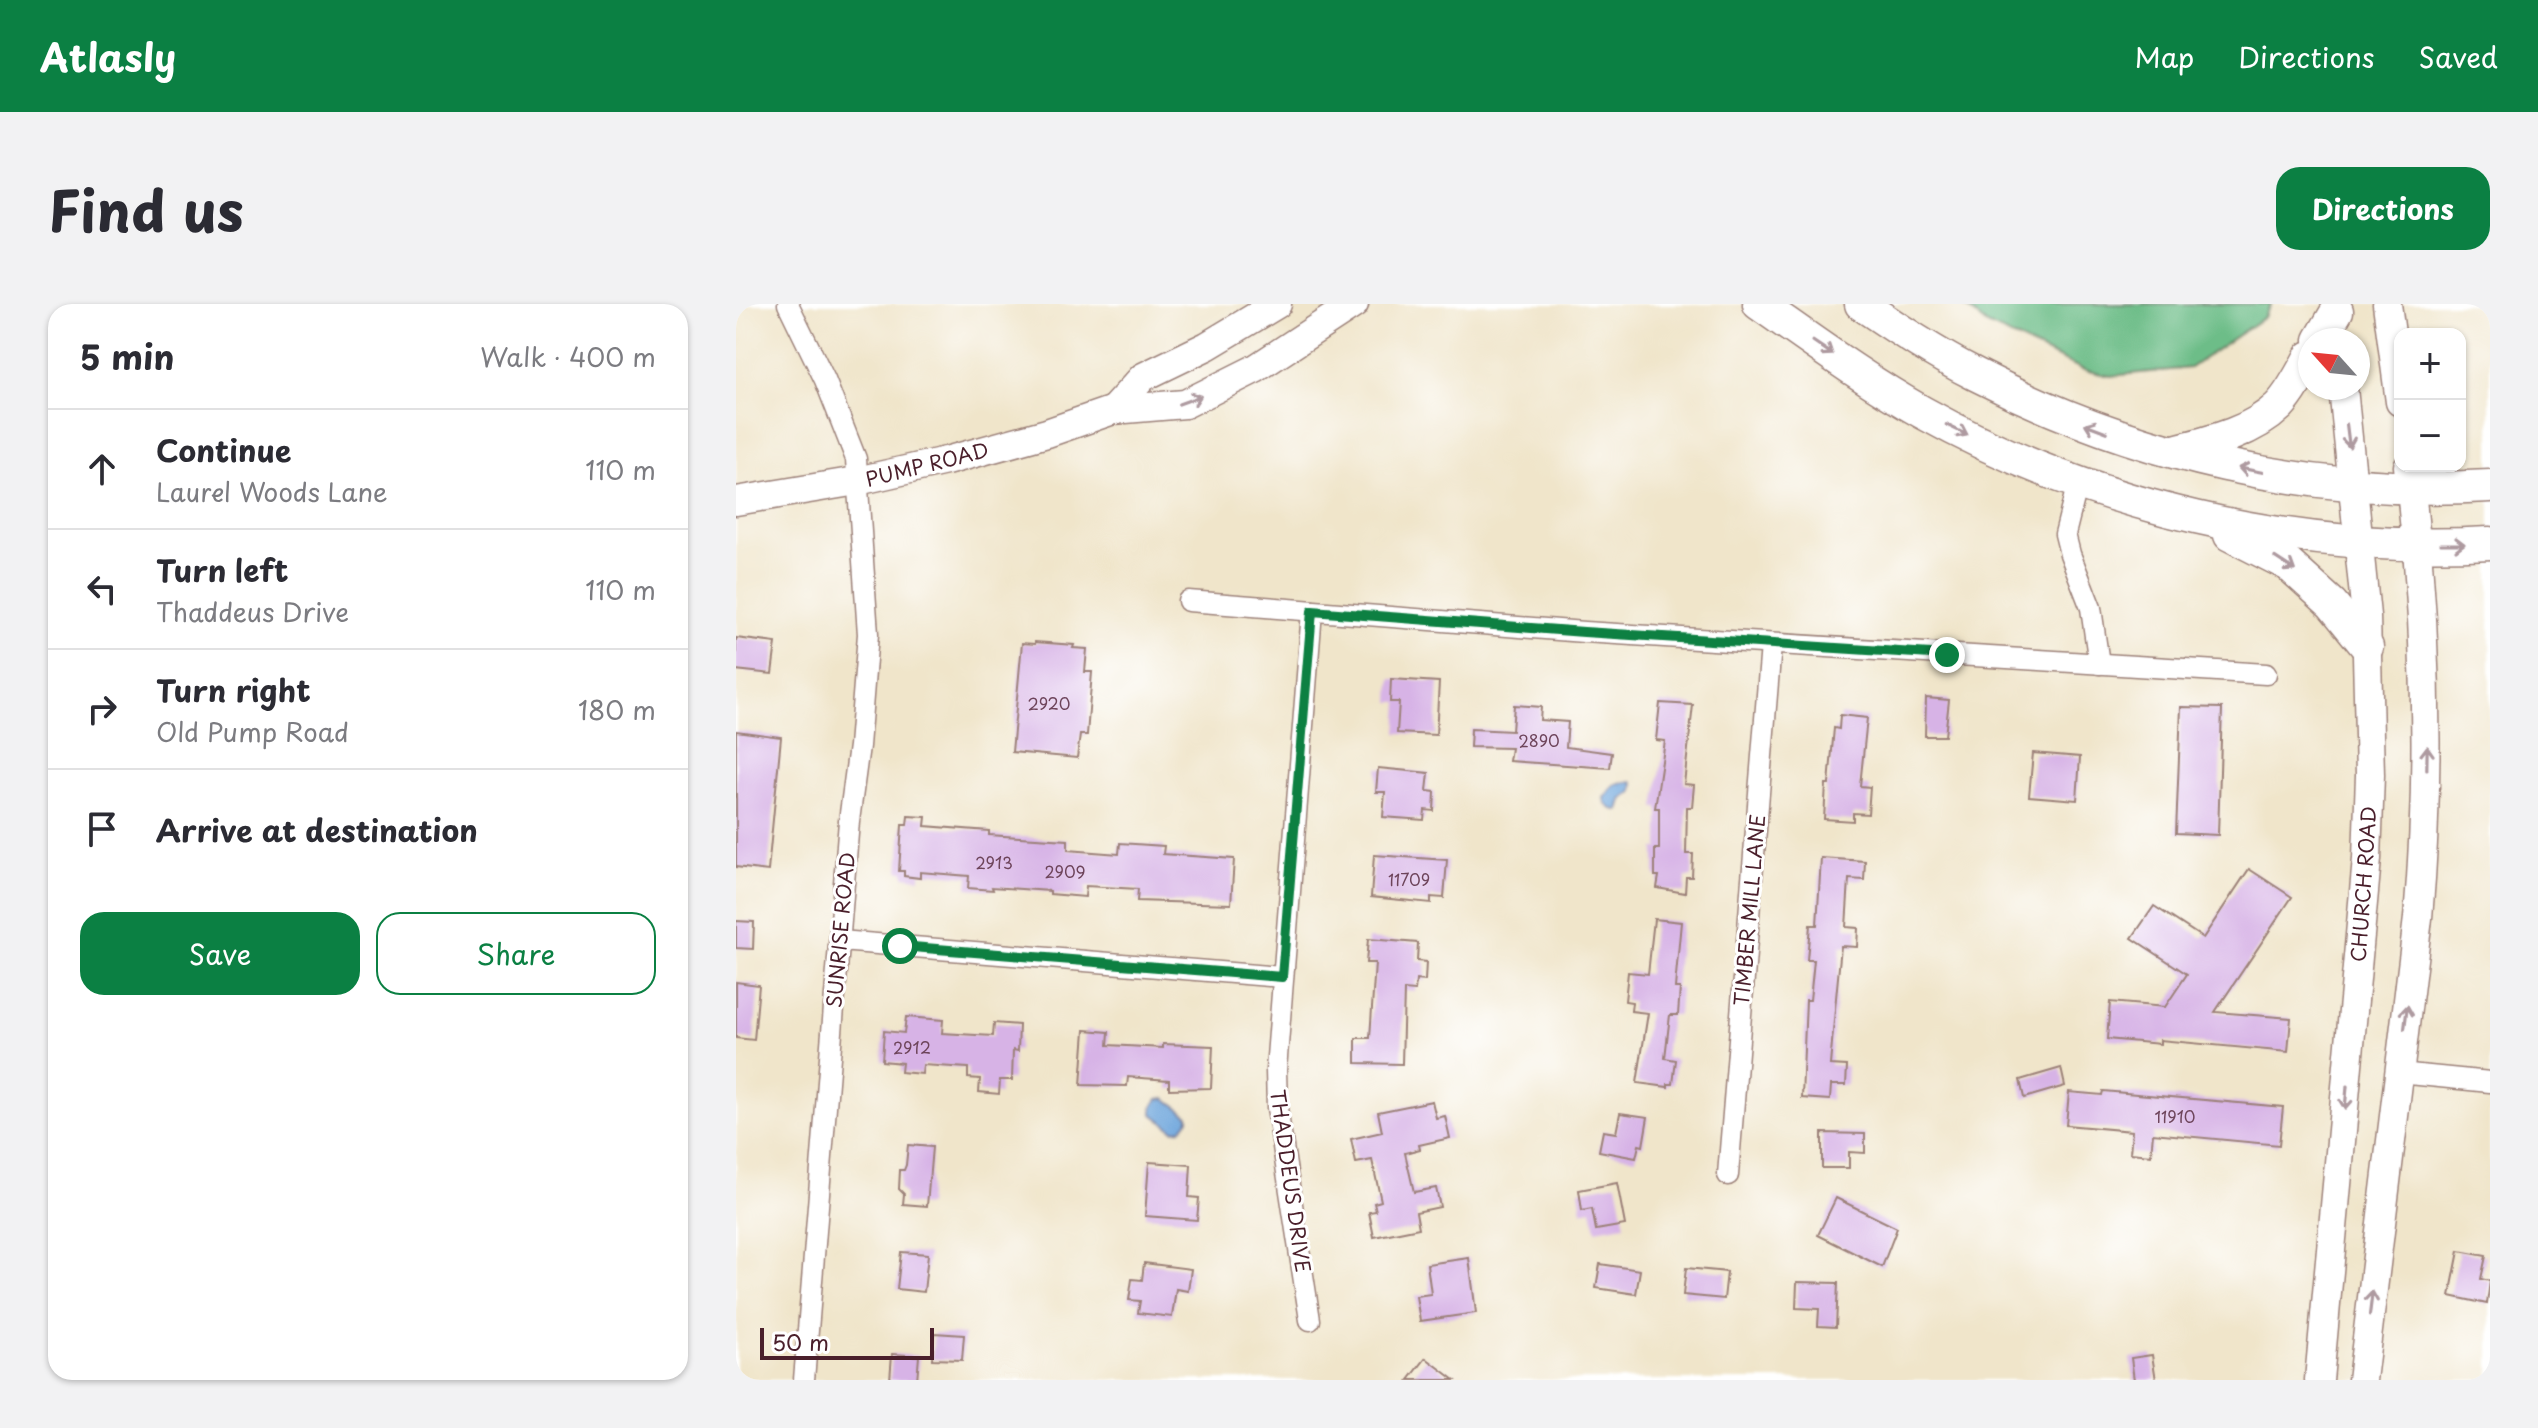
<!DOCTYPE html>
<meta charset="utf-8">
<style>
:root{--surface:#fff;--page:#f2f2f3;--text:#2b2b33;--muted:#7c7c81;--line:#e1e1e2;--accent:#0b8043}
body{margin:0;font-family:"Playpen Sans",sans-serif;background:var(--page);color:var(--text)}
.controls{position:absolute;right:24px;top:24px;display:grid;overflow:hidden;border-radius:16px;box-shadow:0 2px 6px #0004}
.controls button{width:72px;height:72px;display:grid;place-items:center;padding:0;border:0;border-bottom:2px solid var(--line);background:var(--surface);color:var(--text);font:40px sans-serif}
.compass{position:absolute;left:1562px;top:24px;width:72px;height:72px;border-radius:50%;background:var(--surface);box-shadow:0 2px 6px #0004;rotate:297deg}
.scale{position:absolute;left:24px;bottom:20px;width:174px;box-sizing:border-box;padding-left:8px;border:4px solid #4a1f2b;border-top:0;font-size:22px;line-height:28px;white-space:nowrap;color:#4a1f2b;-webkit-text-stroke:6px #fff;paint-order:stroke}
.stop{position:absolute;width:24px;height:24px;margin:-18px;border:6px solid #0b8043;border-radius:50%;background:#fff}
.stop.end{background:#0b8043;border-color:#fff;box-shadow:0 2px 8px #0008}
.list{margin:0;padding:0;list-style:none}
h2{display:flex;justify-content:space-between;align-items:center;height:104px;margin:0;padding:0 32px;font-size:34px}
h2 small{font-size:26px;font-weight:400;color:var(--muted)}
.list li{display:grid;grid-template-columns:52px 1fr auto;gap:24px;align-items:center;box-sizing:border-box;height:120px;padding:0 32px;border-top:2px solid var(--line)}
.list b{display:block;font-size:30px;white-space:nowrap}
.list p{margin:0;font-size:26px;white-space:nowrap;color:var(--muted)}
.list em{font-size:26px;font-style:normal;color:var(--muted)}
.actions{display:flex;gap:16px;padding:24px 32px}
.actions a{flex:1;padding:18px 0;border:2px solid var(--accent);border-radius:24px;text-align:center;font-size:28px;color:var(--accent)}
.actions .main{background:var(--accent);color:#fff}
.icon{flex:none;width:44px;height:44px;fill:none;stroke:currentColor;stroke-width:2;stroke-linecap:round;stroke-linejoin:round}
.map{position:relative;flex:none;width:1754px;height:1076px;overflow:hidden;border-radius:24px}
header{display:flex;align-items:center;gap:48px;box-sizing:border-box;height:112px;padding:0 40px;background:var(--accent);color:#fff}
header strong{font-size:38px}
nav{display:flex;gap:44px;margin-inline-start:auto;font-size:28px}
.intro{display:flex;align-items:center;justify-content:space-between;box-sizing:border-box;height:192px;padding:0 48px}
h1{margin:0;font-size:56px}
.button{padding:20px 36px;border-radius:24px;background:var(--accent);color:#fff;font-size:28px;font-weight:700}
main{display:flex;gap:48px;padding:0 48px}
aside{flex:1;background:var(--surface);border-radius:24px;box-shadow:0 2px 6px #0004}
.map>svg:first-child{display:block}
.forest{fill:#6dbd88;stroke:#5c6e5a;stroke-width:2}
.water{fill:#6ca4db;stroke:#5b6283;stroke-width:2}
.building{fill:#d7b3e6}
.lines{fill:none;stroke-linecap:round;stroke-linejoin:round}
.street-casing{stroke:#9d827a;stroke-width:23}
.secondary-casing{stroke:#9d827a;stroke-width:31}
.primary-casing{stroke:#9d827a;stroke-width:35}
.street{stroke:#fff;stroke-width:20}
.secondary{stroke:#fff;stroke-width:28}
.primary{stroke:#fff;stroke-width:32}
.oneway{stroke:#ae9aa0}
.route{stroke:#0b8043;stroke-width:10}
.labels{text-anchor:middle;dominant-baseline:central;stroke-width:6;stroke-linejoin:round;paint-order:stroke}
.number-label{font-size:16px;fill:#6d445a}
.street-label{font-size:20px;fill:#4a1f2b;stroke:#fff}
</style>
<header>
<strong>Atlasly</strong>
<nav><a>Map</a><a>Directions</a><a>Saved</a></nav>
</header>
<div class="intro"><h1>Find us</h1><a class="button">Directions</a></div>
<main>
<aside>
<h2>5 min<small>Walk · 400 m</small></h2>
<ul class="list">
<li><svg class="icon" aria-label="ahead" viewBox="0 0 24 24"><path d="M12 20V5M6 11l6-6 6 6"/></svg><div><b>Continue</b><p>Laurel Woods Lane</p></div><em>110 m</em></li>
<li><svg class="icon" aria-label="left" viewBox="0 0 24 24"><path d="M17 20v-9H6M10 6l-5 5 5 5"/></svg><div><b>Turn left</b><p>Thaddeus Drive</p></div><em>110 m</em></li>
<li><svg class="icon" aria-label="right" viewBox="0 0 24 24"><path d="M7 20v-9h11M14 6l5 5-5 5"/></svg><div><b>Turn right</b><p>Old Pump Road</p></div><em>180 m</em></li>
<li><svg class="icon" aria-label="arrive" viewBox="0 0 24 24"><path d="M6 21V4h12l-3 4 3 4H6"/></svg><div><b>Arrive at destination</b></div></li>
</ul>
<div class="actions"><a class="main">Save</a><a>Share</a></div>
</aside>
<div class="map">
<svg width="1754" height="1076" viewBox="0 0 1754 1076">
<rect width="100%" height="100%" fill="#fff"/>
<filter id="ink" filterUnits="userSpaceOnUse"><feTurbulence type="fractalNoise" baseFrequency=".0125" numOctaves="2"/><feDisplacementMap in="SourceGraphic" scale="16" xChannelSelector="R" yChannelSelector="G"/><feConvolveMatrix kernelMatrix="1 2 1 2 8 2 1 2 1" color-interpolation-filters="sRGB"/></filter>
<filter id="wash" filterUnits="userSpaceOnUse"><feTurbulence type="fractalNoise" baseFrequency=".006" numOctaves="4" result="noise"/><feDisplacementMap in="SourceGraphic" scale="32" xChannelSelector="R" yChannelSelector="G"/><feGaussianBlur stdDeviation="1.8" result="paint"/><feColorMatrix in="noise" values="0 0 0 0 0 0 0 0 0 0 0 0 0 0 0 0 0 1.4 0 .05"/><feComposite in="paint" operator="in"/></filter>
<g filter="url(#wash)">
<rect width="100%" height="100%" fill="#f0e5ca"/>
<path class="forest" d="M1226 0H1535L1528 13 1454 64 1374 72 1348 66 1251 21Z"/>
<g class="water">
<path d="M896 477 898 478 897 488 886 496 883 506C875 506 869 502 868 494L878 481Z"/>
<path d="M429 794 453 811V815L445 825 438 826 417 810V803L422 795Z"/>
</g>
<g id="blocks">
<g class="building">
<path d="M0 334 40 339 36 370 0 366Z"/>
<path d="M299 338 338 341 337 344 351 345 349 368H356L351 431H344L341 454 276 448 286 339 299 340Z"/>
<path d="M655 375 703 378 700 431 661 429 663 398H654Z"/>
<path d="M1190 394 1213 396 1209 432H1189Z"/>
<path d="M924 399 957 401 948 480 958 481 956 503H951L950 550H957L956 573H950L949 589 921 584 923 572H919V545H923V504H919L929 437 920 436Z"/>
<path d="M778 401 805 403 804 416 832 418 830 443 876 449 874 464 773 457 775 444 734 443 735 425 776 427Z"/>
<path d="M1445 403 1486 404 1482 531 1440 529Z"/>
<path d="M1104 411 1131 414 1124 482 1134 483 1132 510 1117 509V517L1088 515 1090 480H1093L1098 424 1103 425Z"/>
<path d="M0 427 45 433 32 567 0 563Z"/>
<path d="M1297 449 1344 453 1341 496 1293 492Z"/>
<path d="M642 464 693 469 691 487 699 488 698 507 689 506 688 516 647 513 649 488H640Z"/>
<path d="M172 512 190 513 189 522 253 527V531L332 536V546L383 550 384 539 428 542 427 550 498 555 495 600 401 597 402 585 350 582 349 593 314 590V587L256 583 257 586 232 584 233 572 184 568V574L168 572V567H163L166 521H171Z"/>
<path d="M638 551 711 556 708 594 695 593V599L635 593Z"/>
<path d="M1085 554 1129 557 1128 576 1113 575 1110 623 1122 624 1121 643 1105 642 1100 694 1094 761 1111 762 1110 781H1095L1094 796 1066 794 1070 696H1074L1078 656H1071L1074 621H1081Z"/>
<path d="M1513 565 1556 593 1479 708 1555 714 1552 748 1424 736V740L1371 735 1374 698 1429 703 1451 670 1396 634 1418 602 1467 634Z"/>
<path d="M918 615 945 618 940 672 939 684H944L942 711H934L929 754 940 756 937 780H932V783L901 779 912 709 895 707 896 698 889 697 892 668 912 670Z"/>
<path d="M0 617 18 618 17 645 0 644Z"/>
<path d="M632 635 682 639 681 657 690 658 689 677 680 676 679 687 668 686 666 760 620 759V734H634L639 659H630Z"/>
<path d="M0 678 23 681 18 736 0 734Z"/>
<path d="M170 713 207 716 206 729 257 732 258 719 283 721 282 747 277 746 276 776H264L263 790 243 788 244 775 232 774V764L187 761 186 770 165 768 166 759 146 757 148 727 168 729Z"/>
<path d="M349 726 373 728 372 741 427 744V740L477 742 475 784 433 785V776L392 773 391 782 345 781Z"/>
<path d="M1325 764 1329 782 1288 794 1284 776Z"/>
<path d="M1367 787 1547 803 1543 841 1417 829 1415 851 1394 849 1396 827 1330 821 1333 788 1366 791Z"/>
<path d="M696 797 700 814 709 812 714 834 683 841 684 845 669 849 678 888 700 884 704 903 680 908 683 924 638 933 633 908 640 907 638 899 645 897 636 856 620 859 615 835 646 828 642 808Z"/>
<path d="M884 809 912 813 907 842 903 841 900 854 863 847 867 827 880 829Z"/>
<path d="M1086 829 1129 830V849L1113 848V864H1086Z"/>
<path d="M172 841 196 843 191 902 167 900 168 890 163 885 164 866H168L170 861Z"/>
<path d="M413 858 455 861 453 893 463 894 461 916 409 912Z"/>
<path d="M881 879 889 921 860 926 856 905 846 907 843 886Z"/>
<path d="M1100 894 1161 924 1146 963 1082 931Z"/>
<path d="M1723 947 1750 952 1745 975 1754 977 1751 1000 1714 992Z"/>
<path d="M165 948 192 950 188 988 161 985Z"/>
<path d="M733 954 740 1009 684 1017 680 992 695 990 691 960Z"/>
<path d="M408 959 455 965 452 987 440 985 436 1013 402 1009 404 997 393 996 396 975 406 976Z"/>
<path d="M864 960 904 966 900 990 860 984Z"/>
<path d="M950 964 991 968 988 995 947 991Z"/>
<path d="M1061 978 1102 979 1100 1023 1082 1022 1083 1005 1060 1004Z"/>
<path d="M198 1029 228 1031 226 1056 196 1055Z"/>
<path d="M156 1050 183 1052 181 1076H154Z"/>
<path d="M1416 1051 1420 1076H1398L1395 1054Z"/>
<path d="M690 1054 719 1076H673Z"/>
</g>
</g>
</g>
<g filter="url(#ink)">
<use href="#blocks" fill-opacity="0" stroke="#9d827a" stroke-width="2"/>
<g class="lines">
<defs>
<g id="street">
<path d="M52 0 89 76 120 155 132 330 123 442 113 517 68 1076"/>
<path d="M1342 178 1329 230 1334 250 1355 304 1363 360"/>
<path d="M452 297 848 328 1530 370"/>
<path d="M104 637 546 673"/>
<path d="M1663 769 1754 778"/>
<path d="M992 871 1035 341"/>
<path d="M574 1016 541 804 540 766 576 307"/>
</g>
<g id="secondary">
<path d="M1651 0 1664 98"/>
<path d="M377 106 407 73 471 42 541 0"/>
<path d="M0 197 121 177 210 157 311 129 377 106 449 100 519 65 618 0"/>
<path d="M1583 1076 1631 555 1634 471 1630 312 1607 84"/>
<path d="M1626 1076 1682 614C1695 462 1691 313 1672 162"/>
</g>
<g id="primary">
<path d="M1023 0C1076 37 1129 76 1186 108 1356 203 1559 250 1754 239"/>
<path d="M1125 0C1162 25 1199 50 1239 70 1398 152 1575 193 1754 182"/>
<path d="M1584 36 1601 7"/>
<path d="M1438 147C1474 138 1515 129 1543 102 1556 88 1565 70 1574 53"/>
<path d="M1494 231 1553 261 1596 300 1631 343"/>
</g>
</defs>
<use href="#street" class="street-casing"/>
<use href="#secondary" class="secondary-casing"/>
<use href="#primary" class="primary-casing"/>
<use href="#street" class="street"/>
<use href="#secondary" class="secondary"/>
<use href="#primary" class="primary"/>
</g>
<defs><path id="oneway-shaft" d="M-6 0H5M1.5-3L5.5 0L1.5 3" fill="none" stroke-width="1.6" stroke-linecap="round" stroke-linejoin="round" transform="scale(2)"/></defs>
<g class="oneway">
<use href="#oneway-shaft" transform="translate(1087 44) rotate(34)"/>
<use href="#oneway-shaft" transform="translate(454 96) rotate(-20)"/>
<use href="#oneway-shaft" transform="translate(1360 124) rotate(-159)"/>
<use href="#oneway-shaft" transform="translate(1221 126) rotate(26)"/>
<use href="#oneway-shaft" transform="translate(1612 132) rotate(83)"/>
<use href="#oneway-shaft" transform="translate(1514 166) rotate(-169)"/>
<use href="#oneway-shaft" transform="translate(1717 240)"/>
<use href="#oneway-shaft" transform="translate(1549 260) rotate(33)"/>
<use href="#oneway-shaft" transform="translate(1691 454) rotate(-89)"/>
<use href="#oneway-shaft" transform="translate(1670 713) rotate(-83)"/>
<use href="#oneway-shaft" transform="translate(1610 794) rotate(95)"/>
<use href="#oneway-shaft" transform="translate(1635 999) rotate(-83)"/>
</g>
</g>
<g class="lines" filter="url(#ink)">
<path class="route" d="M164 642 546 673 576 307 848 328 1211 351"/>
</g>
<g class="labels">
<g class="number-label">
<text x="313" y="399">2920</text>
<text x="803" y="436">2890</text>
<text x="258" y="558">2913</text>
<text x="329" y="567">2909</text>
<text x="673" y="575">11709</text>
<text x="176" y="743">2912</text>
<text x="1439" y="812">11910</text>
</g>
<g class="street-label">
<text transform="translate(191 160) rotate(-14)">PUMP ROAD</text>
<text transform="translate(1627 580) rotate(-86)">CHURCH ROAD</text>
<text transform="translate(1013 606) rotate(-85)">TIMBER MILL LANE</text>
<text transform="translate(104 626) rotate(-85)">SUNRISE ROAD</text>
<text transform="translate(555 877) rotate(82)">THADDEUS DRIVE</text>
</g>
</g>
</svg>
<div class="controls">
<button>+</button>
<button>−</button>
</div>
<svg class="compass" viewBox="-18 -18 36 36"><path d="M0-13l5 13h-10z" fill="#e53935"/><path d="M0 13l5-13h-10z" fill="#7c7c81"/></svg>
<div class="scale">50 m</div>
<div class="stop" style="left:164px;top:642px"></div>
<div class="stop end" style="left:1211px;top:351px"></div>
</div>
</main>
